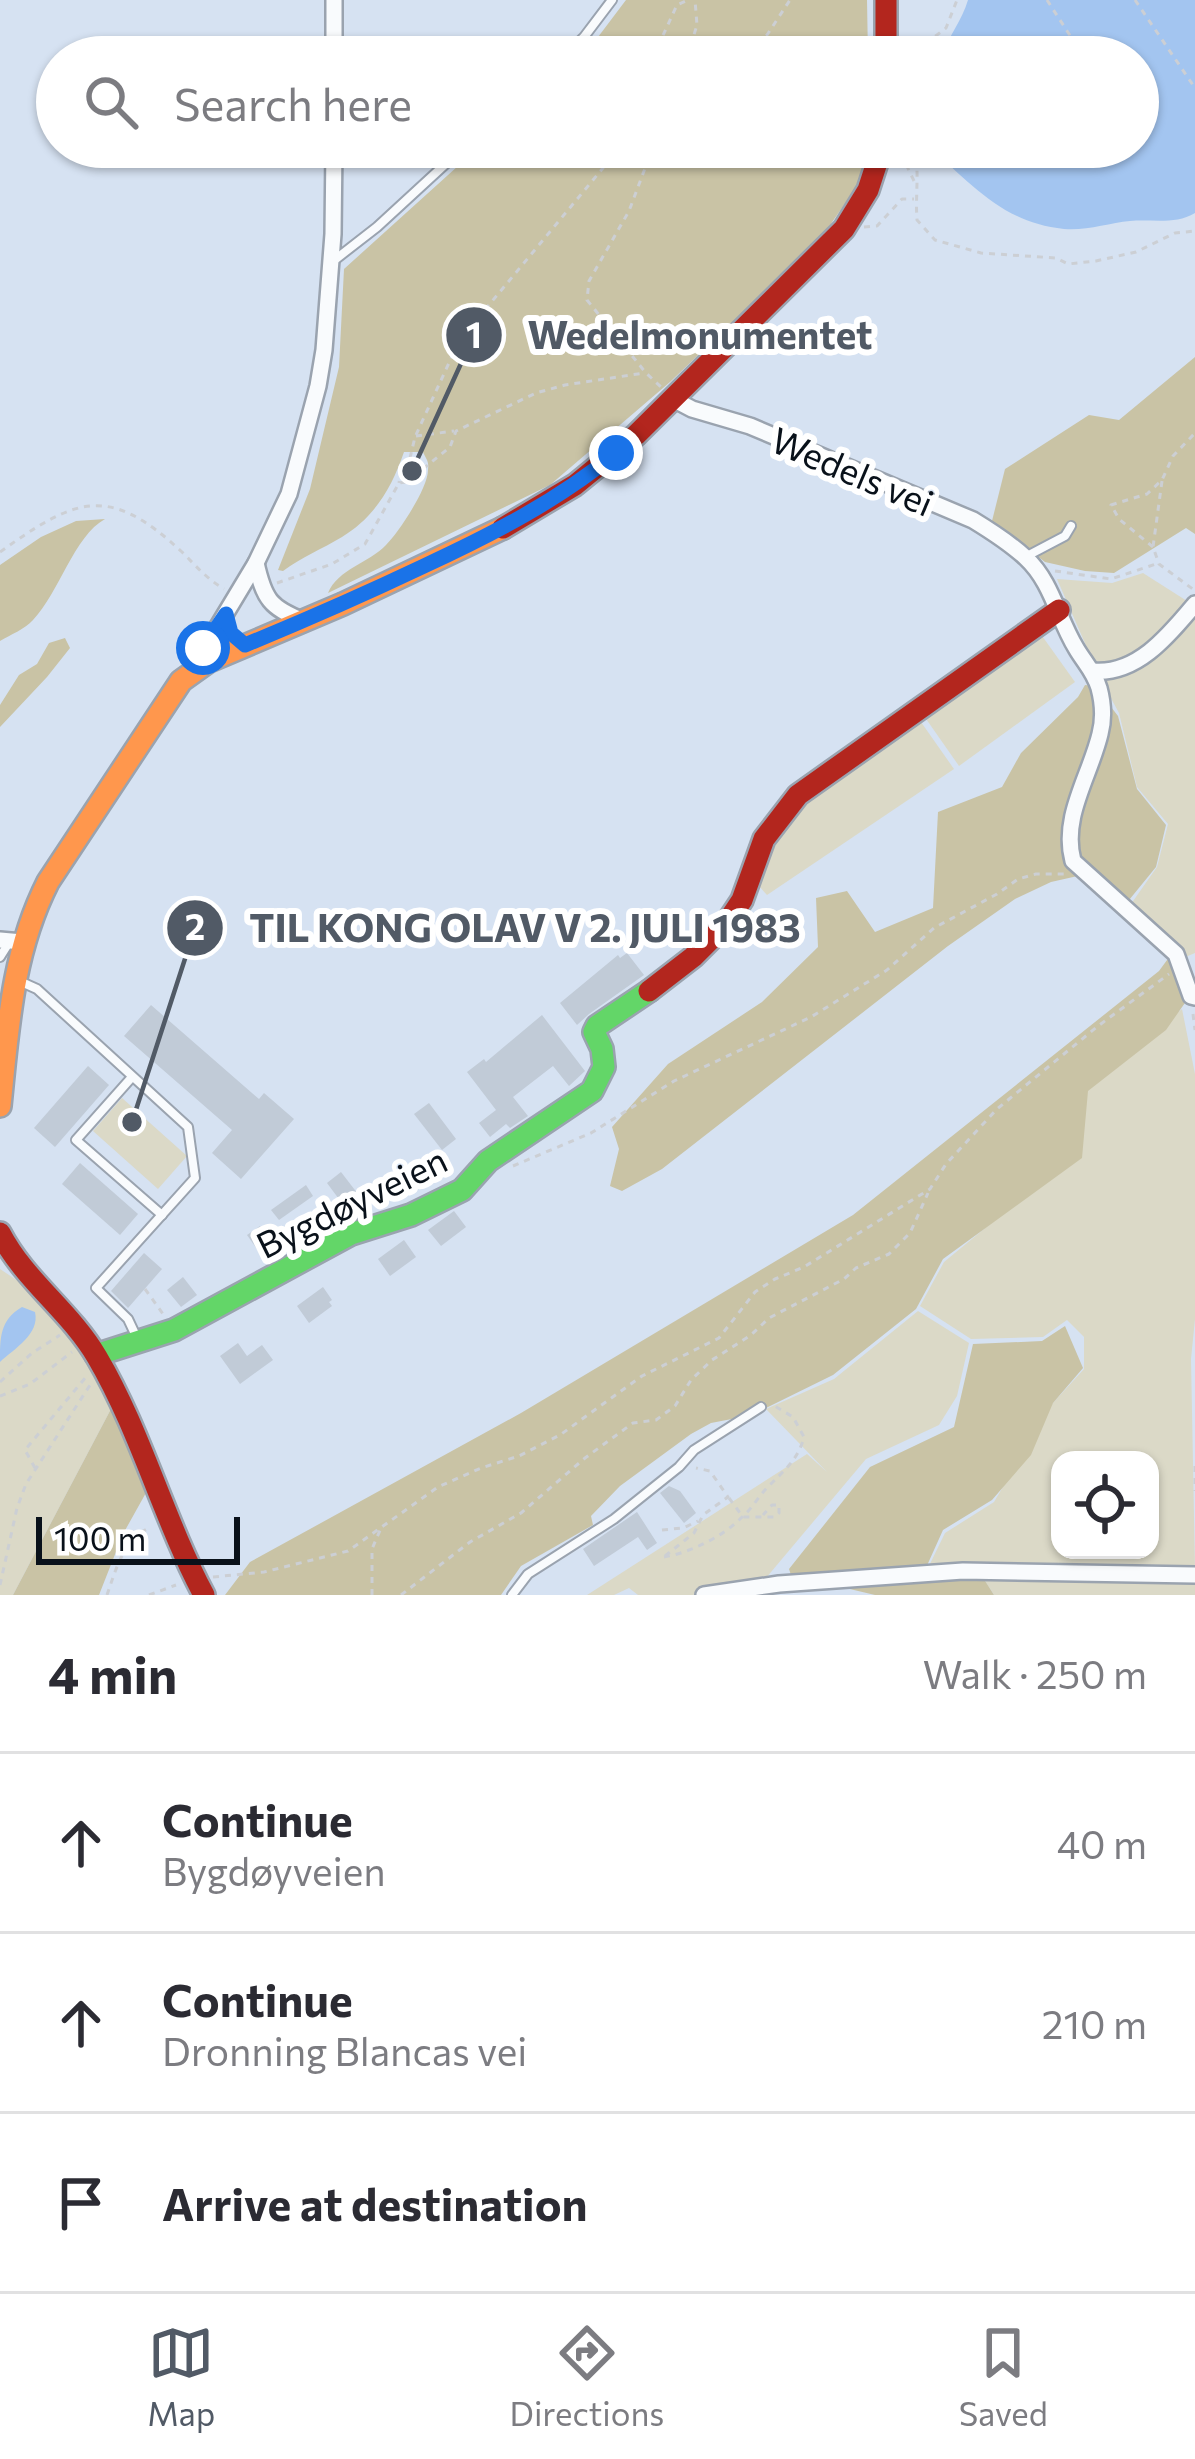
<!DOCTYPE html>
<meta charset="utf-8">
<style>
:root{--surface:#fff;--page:#f2f2f3;--text:#2b2b33;--muted:#7c7c81;--line:#e1e1e2;--accent:#515a66}
body{margin:0;font-family:Commissioner,sans-serif;background:var(--page);color:var(--text)}
.controls{position:absolute;right:36px;bottom:36px;display:grid;overflow:hidden;border-radius:24px;box-shadow:0 3px 9px #0004}
.controls button{width:108px;height:108px;display:grid;place-items:center;padding:0;border:0;border-bottom:3px solid var(--line);background:var(--surface);color:var(--text);font:60px sans-serif}
.scale{position:absolute;left:36px;bottom:30px;width:204px;box-sizing:border-box;padding-left:12px;border:6px solid #09111a;border-top:0;font-size:33px;line-height:42px;white-space:nowrap;color:#09111a;-webkit-text-stroke:9px #fff;paint-order:stroke}
.stop{position:absolute;width:36px;height:36px;margin:-27px;border:9px solid #1a73e8;border-radius:50%;background:#fff}
.stop.end{background:#1a73e8;border-color:#fff;box-shadow:0 3px 12px #0008}
.list{margin:0;padding:0;list-style:none}
h2{display:flex;justify-content:space-between;align-items:center;height:156px;margin:0;padding:0 48px;font-size:51px}
h2 small{font-size:39px;font-weight:400;color:var(--muted)}
.list li{display:grid;grid-template-columns:78px 1fr auto;gap:36px;align-items:center;box-sizing:border-box;height:180px;padding:0 48px;border-top:3px solid var(--line)}
.list b{display:block;font-size:45px;white-space:nowrap}
.list p{margin:0;font-size:39px;white-space:nowrap;color:var(--muted)}
.list em{font-size:39px;font-style:normal;color:var(--muted)}
.icon{flex:none;width:66px;height:66px;fill:none;stroke:currentColor;stroke-width:2;stroke-linecap:round;stroke-linejoin:round}
.map{position:relative;flex:none;width:1195px;height:1595px;overflow:hidden}
.search{position:absolute;background:var(--surface);box-shadow:0 3px 9px #0004;left:36px;right:36px;top:36px;height:132px;display:flex;align-items:center;gap:30px;box-sizing:border-box;padding:0 42px;border-radius:66px;color:var(--muted);font-size:45px}
.sheet{height:696px;background:var(--surface)}
nav{display:flex;justify-content:space-around;align-items:center;box-sizing:border-box;height:168px;border-top:3px solid var(--line);background:var(--surface);font-size:33px;color:var(--muted)}
nav a{display:grid;justify-items:center;gap:6px}
nav .on{color:var(--accent)}
.map>svg:first-child{display:block}
.green{fill:#dbd9c7;fill-rule:evenodd}
.forest{fill:#c9c3a5}
.water{fill:#a3c5f0}
.building{fill:#c1cbd7}
.lines{fill:none;stroke-linecap:round;stroke-linejoin:round}
.lane-casing{stroke:#9aa3af;stroke-width:12}
.street-casing{stroke:#9aa3af;stroke-width:20}
.fast-casing{stroke:#9aa3af;stroke-width:26}
.slow-casing{stroke:#9aa3af;stroke-width:26}
.jam-casing{stroke:#9aa3af;stroke-width:26}
.path{stroke:#cccfd4;stroke-width:3;stroke-dasharray:6 6;stroke-linecap:butt}
.lane{stroke:#f9fbfd;stroke-width:8}
.street{stroke:#f9fbfd;stroke-width:15}
.fast{stroke:#63d668;stroke-width:21}
.slow{stroke:#ff974d;stroke-width:21}
.jam{stroke:#b3261e;stroke-width:21}
.route{stroke:#1a73e8;stroke-width:15}
.labels{text-anchor:middle;dominant-baseline:central;stroke-width:12;stroke-linejoin:round;paint-order:stroke}
.street-label{font-size:36px;fill:#09111a;stroke:#fff}
.leader{fill:none;stroke:#515a66;stroke-width:4.5}
.callout-dot{fill:#515a66;stroke:#fff;stroke-width:4.5}
.mark-label{font-size:36px;text-anchor:middle;font-weight:bold;fill:#fff}
.callout-label{font-size:39px;text-anchor:middle;font-weight:bold;fill:#515a66;stroke:#fff;stroke-width:12;stroke-linejoin:round;paint-order:stroke}
</style>
<div class="map">
<svg width="1195" height="1595" viewBox="0 0 1195 1595">
<rect width="100%" height="100%" fill="#d6e2f2"/>
<g class="green">
<path d="M1143 573 1187 601C1167 625 1129 675 1094 664L1057 579 1112 583Z"/>
<path d="M1195 612V953L1183 958 1131 904 1157 867 1168 824 1137 787 1119 713 1101 680 1127 673Z"/>
<path d="M1040 633 1075 682 959 766 924 716Z"/>
<path d="M921 722 954 769 767 895 759 886 772 849 802 806Z"/>
<path d="M1182 1009 1195 1074V1319L1191 1359 1195 1569 927 1570 945 1533 994 1502 1052 1404 1084 1369V1337L1067 1320 1043 1337 971 1339 920 1306 944 1262 1070 1158 1086 1088ZM1060 1460H1150V1550H1060Z"/>
<path d="M122 1098 187 1156 158 1189 93 1131Z"/>
<path d="M0 1269 30 1289 89 1355 111 1409 13 1595H0Z"/>
<path d="M918 1311 969 1343 957 1396 939 1425 866 1459 766 1578 693 1595H638L629 1588 614 1595H587L807 1454 827 1472 766 1409 834 1379Z"/>
<path d="M982 1576 1195 1580V1595H994Z"/>
</g>
<g class="forest">
<path d="M626 0H867L868 57H578L592 45Z"/>
<path d="M479 147H867L860 182 821 238 670 382 550 485 328 593C338 569 369 563 386 545 399 532 428 488 428 470 429 461 427 461 423 452H404C392 487 375 517 342 537 322 549 302 557 283 571L278 570 310 489 339 367 344 269Z"/>
<path d="M1195 357V534L1186 528 1114 573 1085 571 1045 562 992 521 1005 469 1089 415 1119 420Z"/>
<path d="M105 519C74 536 59 593 33 620 25 629 10 635 0 641V565L41 537 76 521Z"/>
<path d="M65 638 70 648 47 677 0 727V705L19 675 37 664 49 643Z"/>
<path d="M1085 685 1095 686 1118 716 1137 789 1166 825 1156 867 1125 905 1091 873 1051 882 1015 899 948 946 662 1169 622 1191 610 1186 619 1149 612 1127 668 1064 762 1002 818 947 816 898 847 891 875 932 933 908 938 812 1002 787 1021 753 1078 697Z"/>
<path d="M1170 956 1187 1000 1166 1030 1088 1091 1082 1158 943 1259 916 1309 833 1375 766 1408 737 1418 711 1423 691 1434 620 1486 591 1516 593 1525 521 1566 501 1595H225L250 1562 521 1413 853 1215 1159 971Z"/>
<path d="M1065 1326 1083 1368 1053 1403 1031 1455 992 1500 943 1530 925 1570 982 1576 994 1595H875L791 1575 789 1569 870 1467 954 1427 973 1344 1042 1341Z"/>
<path d="M111 1409 147 1491 123 1534 99 1595H13Z"/>
</g>
<g class="water">
<path d="M968 0H1195V213C1175 225 1153 219 1130 221 1109 223 1086 231 1064 229 1003 223 972 184 929 147H1138V57H942C948 36 962 21 968 0Z"/>
<path d="M22 1307 35 1312C40 1334 15 1348 0 1362 0 1337 0 1320 22 1307Z"/>
</g>
<g class="building">
<path d="M627 953 644 975 589 1014 577 1025 560 1003 618 955 620 958Z"/>
<path d="M151 1005 259 1099 264 1093 294 1119 241 1179 212 1153 232 1130 124 1036Z"/>
<path d="M542 1015 585 1071 569 1086 553 1066 513 1097 528 1116 510 1128 506 1124 490 1137 479 1123 496 1110 467 1072 484 1059 486 1062Z"/>
<path d="M88 1066 109 1085 55 1147 34 1128Z"/>
<path d="M429 1103 456 1139 442 1150 414 1114Z"/>
<path d="M80 1163 138 1214 120 1235 62 1184Z"/>
<path d="M341 1172 368 1207 353 1218 327 1183Z"/>
<path d="M306 1185 313 1196 279 1220 271 1210Z"/>
<path d="M454 1211 466 1227 441 1246 428 1230Z"/>
<path d="M260 1226 280 1254 266 1262 247 1235Z"/>
<path d="M404 1240 416 1257 390 1276 378 1259Z"/>
<path d="M144 1253 162 1269 128 1308 111 1291Z"/>
<path d="M183 1277 197 1295 181 1307 167 1290Z"/>
<path d="M323 1287 332 1300 329 1302 332 1306 309 1323 297 1306Z"/>
<path d="M238 1343 247 1356 262 1345 273 1360 240 1384 220 1356Z"/>
<path d="M669 1486 680 1491 696 1513 684 1523 660 1493Z"/>
<path d="M637 1512 657 1543 647 1550 638 1537 594 1566 583 1549Z"/>
</g>
<g class="lines">
<defs>
<g id="lane">
<path d="M563 57 584 37 612 0"/>
<path d="M332 262 377 227 464 147"/>
<path d="M1027 556 1065 536 1071 526"/>
<path d="M0 957 10 941"/>
<path d="M17 980 37 989 188 1127 195 1178 96 1288 128 1319 136 1336"/>
<path d="M132 1077 76 1140 162 1215"/>
<path d="M512 1595 528 1574 614 1519 679 1467 694 1450 761 1407"/>
</g>
<g id="street">
<path d="M334 57V0"/>
<path d="M673 399 692 409 750 426 973 520C991 531 1010 543 1026 558 1052 582 1058 619 1076 648 1084 662 1094 671 1099 688 1103 703 1104 719 1100 734 1090 776 1061 817 1073 861L1176 954 1191 996 1195 997"/>
<path d="M256 563C264 599 270 608 304 621"/>
<path d="M191 671 256 563 289 494 318 386 324 350 333 234 334 147"/>
<path d="M1093 671C1137 675 1169 635 1195 604"/>
<path d="M0 940 22 942"/>
<path d="M704 1595 779 1584 963 1571 1195 1575"/>
</g>
<path id="fast" d="M96 1355 174 1330 351 1234 411 1215 462 1190 488 1161 592 1091 604 1067 602 1049 594 1032 597 1026 649 991"/>
<path id="slow" d="M0 1106C8 1028 12 953 48 882L181 681 209 661 343 604 503 528"/>
<g id="jam">
<path d="M886 0V57"/>
<path d="M503 528 575 485 636 435 844 229 868 190 882 147"/>
<path d="M649 991 693 957 726 924 742 900 764 839 798 795 1059 610"/>
<path d="M0 1233C25 1281 70 1311 97 1357 141 1432 163 1518 204 1595"/>
</g>
</defs>
<use href="#lane" class="lane-casing"/>
<use href="#street" class="street-casing"/>
<use href="#fast" class="fast-casing"/>
<use href="#slow" class="slow-casing"/>
<use href="#jam" class="jam-casing"/>
<g class="path">
<path d="M1047 0 1084 57"/>
<path d="M1135 0 1195 88"/>
<path d="M901 51 927 50"/>
<path d="M653 57 677 5 688 0"/>
<path d="M687 57 697 25 695 0"/>
<path d="M737 57 767 35 790 0"/>
<path d="M927 57 929 41 946 28 957 0"/>
<path d="M653 147 629 211 589 281 587 300 646 373 661 387"/>
<path d="M914 147C920 172 915 194 917 220L935 240 981 253 1056 258 1068 264 1096 261 1136 252 1175 233 1195 231"/>
<path d="M901 154 915 183"/>
<path d="M604 167 633 147"/>
<path d="M864 227 877 226 902 199H914"/>
<path d="M416 436 454 431"/>
<path d="M410 458 415 437 459 341 603 168 612 147"/>
<path d="M423 469 450 447 456 431 536 393 565 385 644 373"/>
<path d="M1162 481 1153 547 1159 564 1194 590"/>
<path d="M1153 547 1119 519 1111 505 1147 494 1162 480 1173 456 1195 433"/>
<path d="M0 552C76 498 108 483 182 552 196 566 207 579 224 589"/>
<path d="M1055 571 1111 579 1156 564"/>
<path d="M277 583 332 564 365 544 399 483 414 481 423 469 410 458 401 470 399 483"/>
<path d="M1193 1014 1195 1030"/>
<path d="M513 1166 591 1133 674 1081 811 1017 887 970 934 928 997 894 1018 879 1036 874H1066"/>
<path d="M145 1289 163 1314"/>
<path d="M0 1382 32 1353 60 1335"/>
<path d="M0 1396 30 1384 72 1352"/>
<path d="M1195 1466V1491"/>
<path d="M35 1468 25 1450 86 1377"/>
<path d="M729 1498 743 1517H774L779 1513V1505H772L763 1515"/>
<path d="M662 1530 683 1528 698 1521"/>
<path d="M665 1556 694 1533 703 1515 728 1497 710 1471 696 1468"/>
<path d="M664 1557C689 1553 722 1537 740 1519 750 1511 757 1499 765 1490 781 1473 798 1461 804 1437L793 1417 773 1405"/>
<path d="M213 1577 264 1572 348 1551 438 1487 481 1468 519 1456 560 1435 642 1376 719 1338 755 1292 775 1279 804 1267 930 1189 946 1164 997 1109 1098 1026 1169 974"/>
<path d="M0 1585 17 1508 26 1484 92 1382"/>
<path d="M107 1595C116 1569 123 1541 149 1528"/>
<path d="M149 1595 176 1585"/>
<path d="M372 1595V1549L381 1528"/>
<path d="M401 1595 470 1542 521 1513 585 1458 633 1423 656 1420 675 1406 691 1380 712 1360 751 1335 769 1318 844 1279 856 1268 889 1254 910 1233 928 1193"/>
</g>
<use href="#lane" class="lane"/>
<use href="#street" class="street"/>
<use href="#fast" class="fast"/>
<use href="#slow" class="slow"/>
<use href="#jam" class="jam"/>
</g>
<g class="lines">
<path class="route" d="M203 648 226 614 231 633 245 645C306 620 365 594 424 566 493 534 557 501 616 453"/>
</g>
<g class="labels">
<g class="street-label">
<text transform="translate(853 470) rotate(23)">Wedels vei</text>
<text transform="translate(351 1201) rotate(-26)">Bygdøyveien</text>
</g>
</g>
<path class="leader" d="M412 471L474 335M132 1122L195 928"/>
<g class="callout-dot">
<circle cx="412" cy="471" r="12"/>
<circle cx="132" cy="1122" r="12"/>
<circle cx="474" cy="335" r="30"/>
<circle cx="195" cy="928" r="30"/>
</g>
<g class="mark-label">
<text x="474" y="348">1</text>
<text x="195" y="940">2</text>
</g>
<g class="callout-label">
<text x="700" y="349">Wedelmonumentet</text>
<text x="525" y="942">TIL KONG OLAV V 2. JULI 1983</text>
</g>
</svg>
<div class="controls">
<button><svg class="icon" aria-label="locate" viewBox="0 0 24 24"><circle cx="12" cy="12" r="6"/><path d="M12 2v4M12 18v4M2 12h4M18 12h4"/></svg></button>
</div>
<div class="scale">100 m</div>
<div class="stop" style="left:203px;top:648px"></div>
<div class="stop end" style="left:616px;top:453px"></div>
<div class="search"><svg class="icon" aria-label="search" viewBox="0 0 24 24"><circle cx="10" cy="10" r="6"/><path d="M15 15l6 6"/></svg>Search here</div>
</div>
<section class="sheet">
<h2>4 min<small>Walk · 250 m</small></h2>
<ul class="list">
<li><svg class="icon" aria-label="ahead" viewBox="0 0 24 24"><path d="M12 20V5M6 11l6-6 6 6"/></svg><div><b>Continue</b><p>Bygdøyveien</p></div><em>40 m</em></li>
<li><svg class="icon" aria-label="ahead" viewBox="0 0 24 24"><path d="M12 20V5M6 11l6-6 6 6"/></svg><div><b>Continue</b><p>Dronning Blancas vei</p></div><em>210 m</em></li>
<li><svg class="icon" aria-label="arrive" viewBox="0 0 24 24"><path d="M6 21V4h12l-3 4 3 4H6"/></svg><div><b>Arrive at destination</b></div></li>
</ul>
</section>
<nav>
<a class="on"><svg class="icon" aria-label="map" viewBox="0 0 24 24"><path d="M3 6l6-2 6 2 6-2v14l-6 2-6-2-6 2zM9 4v14M15 6v14"/></svg>Map</a>
<a><svg class="icon" aria-label="directions" viewBox="0 0 24 24"><path d="M12 3l9 9-9 9-9-9zM9 14v-3h6M13 9l2 2-2 2"/></svg>Directions</a>
<a><svg class="icon" aria-label="saved" viewBox="0 0 24 24"><path d="M7 4h10v16l-5-4-5 4z"/></svg>Saved</a>
</nav>
